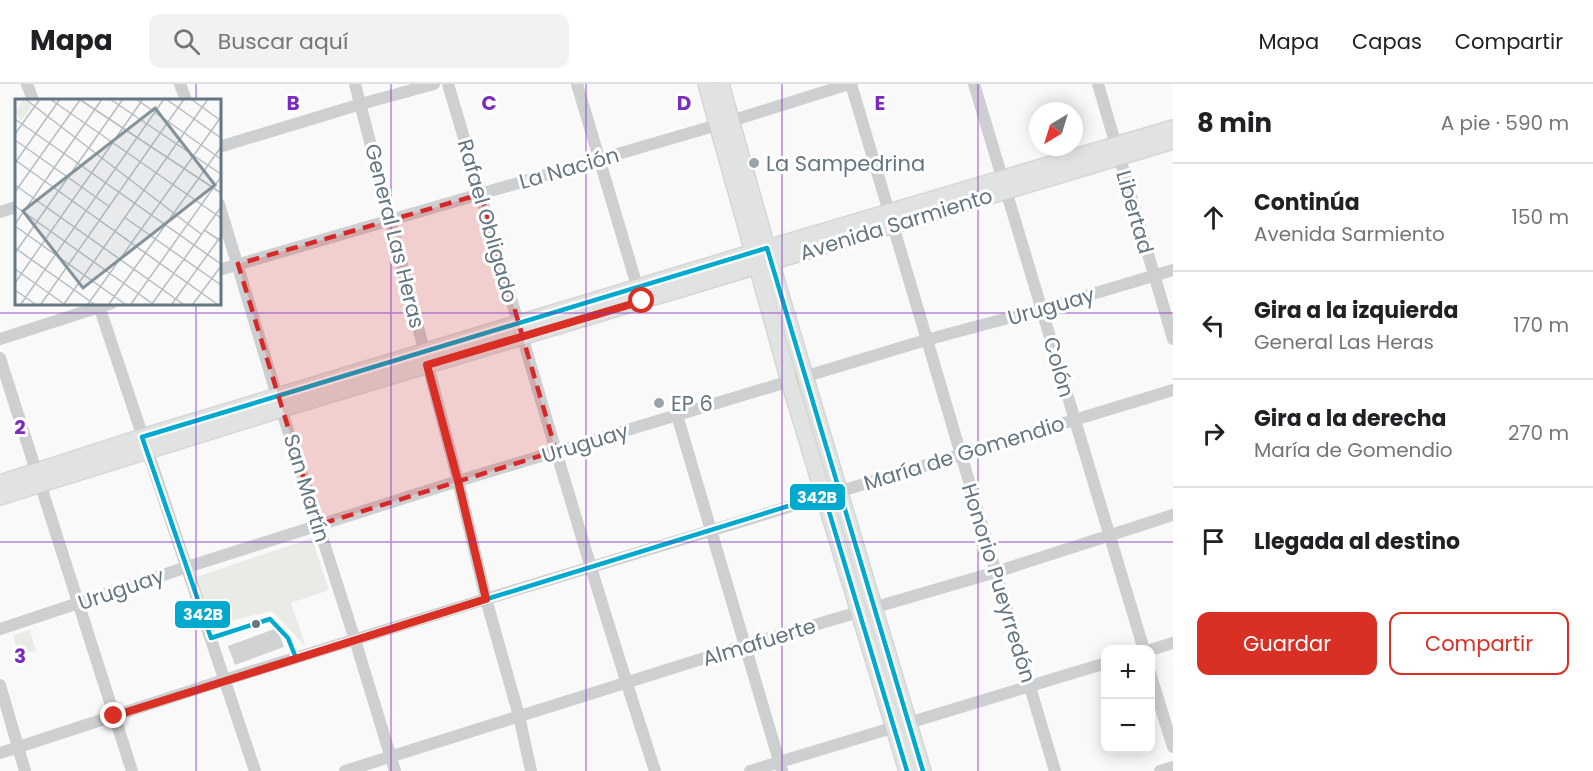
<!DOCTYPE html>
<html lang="es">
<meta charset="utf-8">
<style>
:root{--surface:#fff;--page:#f2f2f2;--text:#202124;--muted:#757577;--line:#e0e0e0;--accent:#d93025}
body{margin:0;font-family:Poppins,sans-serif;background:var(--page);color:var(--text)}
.controls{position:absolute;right:18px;bottom:18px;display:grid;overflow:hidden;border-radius:12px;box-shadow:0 3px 15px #0003}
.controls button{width:54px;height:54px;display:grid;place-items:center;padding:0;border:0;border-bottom:2px solid var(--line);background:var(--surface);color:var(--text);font:30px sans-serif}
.compass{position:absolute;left:1029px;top:18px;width:54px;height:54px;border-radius:50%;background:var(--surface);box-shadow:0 3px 15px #0003;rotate:218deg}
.stop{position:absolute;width:18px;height:18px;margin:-14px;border:4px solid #d93025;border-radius:50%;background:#fff}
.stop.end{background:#d93025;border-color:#fff;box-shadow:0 2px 6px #0008}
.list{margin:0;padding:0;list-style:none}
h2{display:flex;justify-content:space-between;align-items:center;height:78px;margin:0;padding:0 24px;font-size:26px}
h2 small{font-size:20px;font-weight:400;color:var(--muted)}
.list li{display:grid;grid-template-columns:39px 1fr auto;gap:18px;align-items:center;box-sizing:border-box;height:108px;padding:0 24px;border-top:2px solid var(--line)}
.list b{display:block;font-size:22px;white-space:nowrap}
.list p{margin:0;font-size:20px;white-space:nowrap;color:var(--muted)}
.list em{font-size:20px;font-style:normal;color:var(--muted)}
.actions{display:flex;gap:12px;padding:18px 24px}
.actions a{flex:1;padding:14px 0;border:2px solid var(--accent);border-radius:12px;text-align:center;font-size:21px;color:var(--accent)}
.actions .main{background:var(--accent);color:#fff}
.icon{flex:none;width:33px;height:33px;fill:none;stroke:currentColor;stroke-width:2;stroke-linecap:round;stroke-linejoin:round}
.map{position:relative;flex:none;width:1173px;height:687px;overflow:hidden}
header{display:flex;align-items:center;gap:36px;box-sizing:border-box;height:84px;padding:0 30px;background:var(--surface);border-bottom:2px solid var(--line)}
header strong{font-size:28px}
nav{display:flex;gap:33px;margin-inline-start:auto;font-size:21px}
.search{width:420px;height:54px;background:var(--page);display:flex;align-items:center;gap:15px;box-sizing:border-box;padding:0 21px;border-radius:12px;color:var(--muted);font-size:22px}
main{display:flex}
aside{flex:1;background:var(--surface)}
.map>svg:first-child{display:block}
.green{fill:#e8ebe6}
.building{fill:#d0d2d3}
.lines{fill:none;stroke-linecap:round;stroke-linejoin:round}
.major-casing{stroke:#d5d6d7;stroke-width:18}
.minor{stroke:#cecfd0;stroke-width:12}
.major{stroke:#e1e2e2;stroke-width:15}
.bus-1-casing{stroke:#fff;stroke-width:9}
.bus-1{stroke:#00a9ce;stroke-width:4.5}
.route{stroke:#d93025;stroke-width:8}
.marked{fill:#d62828;fill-opacity:0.2;stroke:#d62828;stroke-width:4.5;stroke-dasharray:12 8;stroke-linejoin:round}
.grid{fill:none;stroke:#7b2cbf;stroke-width:1.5;stroke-opacity:0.55}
.poi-dot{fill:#99a4ac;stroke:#fff;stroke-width:2}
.bus-dot{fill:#657683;stroke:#fff;stroke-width:2}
.labels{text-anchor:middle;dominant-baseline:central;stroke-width:6;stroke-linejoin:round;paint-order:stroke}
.poi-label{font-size:21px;fill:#657683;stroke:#fff;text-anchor:start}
.street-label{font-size:21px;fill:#657683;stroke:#fff}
.inset-road{fill:none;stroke:#b5bdc3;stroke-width:1.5}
.view{fill:#84929c;fill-opacity:0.15;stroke:#84929c;stroke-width:3}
.inset-edge{fill:none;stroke:#657683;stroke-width:3}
.grid-label{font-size:20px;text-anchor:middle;font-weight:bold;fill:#7b2cbf;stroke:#fff;stroke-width:6;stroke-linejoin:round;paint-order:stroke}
.line-badge{stroke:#fff;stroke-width:2}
.badge-label{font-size:16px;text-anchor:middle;font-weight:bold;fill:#fff}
</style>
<header>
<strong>Mapa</strong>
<div class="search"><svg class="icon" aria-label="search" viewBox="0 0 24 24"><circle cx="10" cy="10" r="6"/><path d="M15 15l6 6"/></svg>Buscar aquí</div>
<nav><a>Mapa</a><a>Capas</a><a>Compartir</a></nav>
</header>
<main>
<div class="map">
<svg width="1173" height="687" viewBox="0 0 1173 687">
<rect width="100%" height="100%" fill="#f9f9f9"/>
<g class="green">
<path d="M312 454 329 506 291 519 306 563 272 527 212 541 196 493Z"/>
<path d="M30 546 36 567 18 571 13 551Z"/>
</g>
<path class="building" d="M277 544 284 563 235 581 228 562Z"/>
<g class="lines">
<defs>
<g id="major">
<path d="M706 0 789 297 907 687"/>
<path d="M721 0 771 178 923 687"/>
<path d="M0 399 142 353 767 164 1173 44"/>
<path d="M0 413 282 325 1173 57"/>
</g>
</defs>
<use href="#major" class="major-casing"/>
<g class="minor">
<path d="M27 0 33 16"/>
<path d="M180 0 186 16"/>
<path d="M355 0 458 397 486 515 519 632 531 687"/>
<path d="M448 0C516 229 581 460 655 687"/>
<path d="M577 0 640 212"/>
<path d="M851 0 1055 687"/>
<path d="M974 0 1144 566"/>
<path d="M1098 0 1173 255"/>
<path d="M219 63 361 20 434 0"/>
<path d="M219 120 277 312 355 556 395 687"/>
<path d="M0 128 16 123"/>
<path d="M219 186 731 37 849 0"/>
<path d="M98 219 255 687"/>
<path d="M0 255 112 219"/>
<path d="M0 274 132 687"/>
<path d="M677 331 782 687"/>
<path d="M0 545 187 483 458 397 926 256 1042 225 1173 186"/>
<path d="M1150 566 1173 559"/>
<path d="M1150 589 1173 663"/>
<path d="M0 601 25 687"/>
<path d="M0 669 224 596 486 515 1173 306"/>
<path d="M345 687 746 561 996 488 1173 431"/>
<path d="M750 687 1106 579"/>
<path d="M1160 687 1173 683"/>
</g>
<use href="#major" class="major"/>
<defs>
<path id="bus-1" d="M907 687 824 411 296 574 288 554 270 535 211 554 142 353 767 164 923 687"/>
</defs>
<use href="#bus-1" class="bus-1-casing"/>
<use href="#bus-1" class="bus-1"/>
</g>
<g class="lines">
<path class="route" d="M114 632 486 515 458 397 427 281 642 217"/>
</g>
<path class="marked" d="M481 110 556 367 318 441 238 180Z"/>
<path class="grid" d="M196 0V16M391 0V687M586 0V687M782 0V687M978 0V687M196 219V687M0 229H1173M0 458H1173"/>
<g class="poi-dot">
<circle cx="754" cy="79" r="6"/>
<circle cx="659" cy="319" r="6"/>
</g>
<circle class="bus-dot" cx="256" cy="540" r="5"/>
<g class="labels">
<g class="poi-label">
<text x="766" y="79">La Sampedrina</text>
<text x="671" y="319">EP 6</text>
</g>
<g class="street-label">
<text transform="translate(569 84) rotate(-16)">La Nación</text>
<text transform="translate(1135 128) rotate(74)">Libertad</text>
<text transform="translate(488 137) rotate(74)">Rafael Obligado</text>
<text transform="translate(896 140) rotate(-17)">Avenida Sarmiento</text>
<text transform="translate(395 152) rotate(76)">General Las Heras</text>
<text transform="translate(1051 222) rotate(-16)">Uruguay</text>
<text transform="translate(1059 283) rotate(74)">Colón</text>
<text transform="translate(585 359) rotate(-17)">Uruguay</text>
<text transform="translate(964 369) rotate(-17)">María de Gomendio</text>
<text transform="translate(307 404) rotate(73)">San Martín</text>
<text transform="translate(999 499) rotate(73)">Honorio Pueyrredón</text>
<text transform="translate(121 505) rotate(-19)">Uruguay</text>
<text transform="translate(759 558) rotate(-17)">Almafuerte</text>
</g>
</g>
<g transform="translate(15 15)">
<rect width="206" height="206" fill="#f9f9f9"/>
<path d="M8 1 17 7 6 22 0 13Z" fill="#e8ebe6"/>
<path class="inset-road" d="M10 0 186 135M35 0 206 119M64 0 206 94M95 0 206 75M121 0 206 60M151 0 206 39M176 0 205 21M0 20 206 165M0 35 25 0M0 41 95 108M0 61 202 205M0 64 45 0M0 86 168 205M0 93 65 1M0 107 138 205M109 118 206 186M0 125 87 0M0 127 110 205M189 131 206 142M0 149 79 205M0 154 108 0M0 170 49 205M0 184 128 0M0 191 20 205M6 205 149 0M26 205 169 0M49 205 193 0M73 205 206 18M94 205 206 48M116 205 206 78M137 205 206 108M157 205 206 137M178 205 206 167"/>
<path class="view" d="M140 9 200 86 68 189 8 112Z"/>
<rect width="206" height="206" class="inset-edge"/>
</g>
<g class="grid-label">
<text x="293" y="26">B</text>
<text x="489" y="26">C</text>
<text x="684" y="26">D</text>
<text x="880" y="26">E</text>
<text x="20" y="350">2</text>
<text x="20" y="579">3</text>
</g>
<g class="line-badge">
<rect x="789" y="399" width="57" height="28" rx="6" fill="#00a9ce"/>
<rect x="174" y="516" width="57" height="29" rx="6" fill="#00a9ce"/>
</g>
<g class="badge-label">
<text x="817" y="419">342B</text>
<text x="203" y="536">342B</text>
</g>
</svg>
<div class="controls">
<button>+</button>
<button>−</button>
</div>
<svg class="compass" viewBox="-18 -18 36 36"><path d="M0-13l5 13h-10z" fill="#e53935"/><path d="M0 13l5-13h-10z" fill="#757577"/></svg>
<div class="stop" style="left:642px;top:217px"></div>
<div class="stop end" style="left:114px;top:632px"></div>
</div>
<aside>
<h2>8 min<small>A pie · 590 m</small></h2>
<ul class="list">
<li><svg class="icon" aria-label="ahead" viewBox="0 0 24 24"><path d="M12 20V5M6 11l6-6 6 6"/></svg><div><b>Continúa</b><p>Avenida Sarmiento</p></div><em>150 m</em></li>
<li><svg class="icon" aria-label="left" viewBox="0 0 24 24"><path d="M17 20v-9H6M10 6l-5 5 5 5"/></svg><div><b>Gira a la izquierda</b><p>General Las Heras</p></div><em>170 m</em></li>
<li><svg class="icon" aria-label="right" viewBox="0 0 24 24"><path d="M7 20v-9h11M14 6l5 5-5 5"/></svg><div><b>Gira a la derecha</b><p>María de Gomendio</p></div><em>270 m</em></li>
<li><svg class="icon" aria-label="arrive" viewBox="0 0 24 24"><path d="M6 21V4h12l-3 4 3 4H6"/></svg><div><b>Llegada al destino</b></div></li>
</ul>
<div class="actions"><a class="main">Guardar</a><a>Compartir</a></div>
</aside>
</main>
